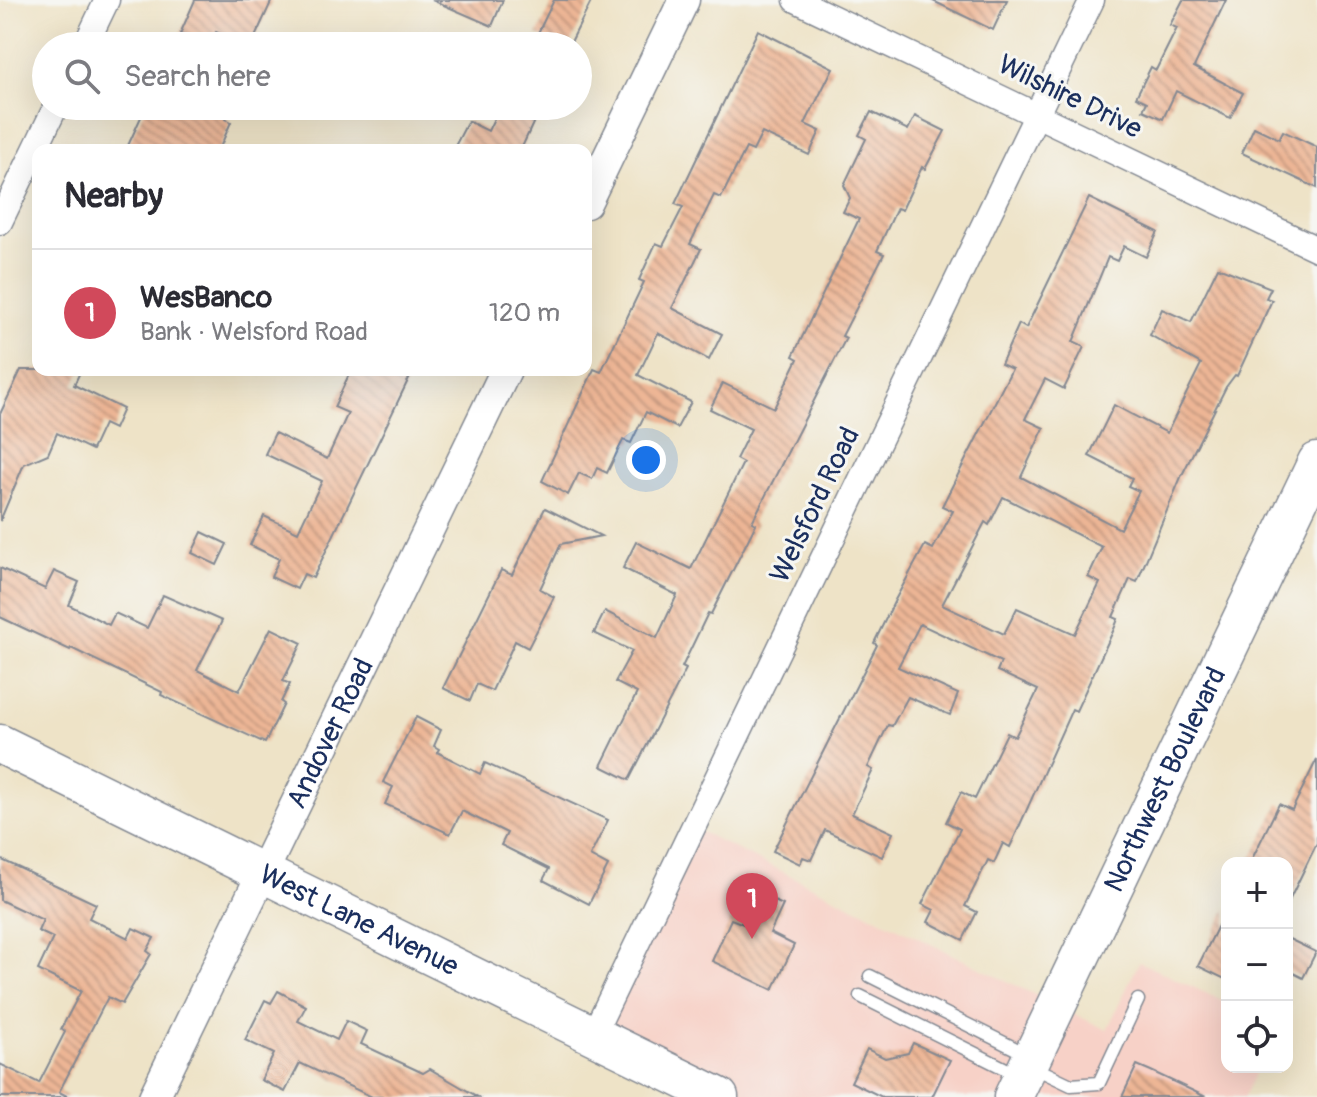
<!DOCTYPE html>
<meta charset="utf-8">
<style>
:root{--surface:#fff;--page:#f7f7f7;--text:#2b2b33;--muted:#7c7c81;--line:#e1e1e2;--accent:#d1495b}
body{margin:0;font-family:Pangolin,sans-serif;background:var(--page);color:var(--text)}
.controls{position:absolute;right:24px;bottom:24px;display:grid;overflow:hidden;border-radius:16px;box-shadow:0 8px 32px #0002}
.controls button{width:72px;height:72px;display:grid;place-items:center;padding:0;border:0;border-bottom:2px solid var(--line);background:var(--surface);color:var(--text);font:40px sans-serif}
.you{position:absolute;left:646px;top:460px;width:28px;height:28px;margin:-20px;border:6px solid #fff;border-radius:50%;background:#1a73e8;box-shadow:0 0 0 12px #1a73e833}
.badge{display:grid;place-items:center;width:52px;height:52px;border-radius:50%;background:var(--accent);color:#fff;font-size:26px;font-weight:700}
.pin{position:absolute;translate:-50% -66px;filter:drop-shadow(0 2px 4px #0008)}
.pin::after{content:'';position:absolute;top:42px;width:28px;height:24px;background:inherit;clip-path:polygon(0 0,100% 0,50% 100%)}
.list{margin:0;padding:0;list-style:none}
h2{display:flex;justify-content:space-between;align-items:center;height:104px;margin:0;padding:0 32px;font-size:34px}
h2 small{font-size:26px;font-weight:400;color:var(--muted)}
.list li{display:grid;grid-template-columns:52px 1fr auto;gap:24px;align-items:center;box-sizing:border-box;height:128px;padding:0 32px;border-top:2px solid var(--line)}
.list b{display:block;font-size:30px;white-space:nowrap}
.list p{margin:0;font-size:26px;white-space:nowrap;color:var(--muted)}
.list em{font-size:26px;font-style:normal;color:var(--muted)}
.icon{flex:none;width:44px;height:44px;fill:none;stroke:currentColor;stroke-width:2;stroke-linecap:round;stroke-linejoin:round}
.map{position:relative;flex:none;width:1317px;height:1097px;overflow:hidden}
.search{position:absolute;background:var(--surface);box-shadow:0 8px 32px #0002;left:32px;top:32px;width:560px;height:88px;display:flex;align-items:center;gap:20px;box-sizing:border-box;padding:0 28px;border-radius:44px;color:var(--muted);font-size:30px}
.panel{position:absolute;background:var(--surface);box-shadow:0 8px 32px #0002;left:32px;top:144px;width:560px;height:232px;border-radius:16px}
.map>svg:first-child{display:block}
.built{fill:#f7d1c7}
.building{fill:url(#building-back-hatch);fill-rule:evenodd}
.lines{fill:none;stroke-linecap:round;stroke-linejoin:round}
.service-casing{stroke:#848992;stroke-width:15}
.minor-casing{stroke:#848992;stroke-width:27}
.tertiary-casing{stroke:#848992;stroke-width:33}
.primary-casing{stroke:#848992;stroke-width:41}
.service{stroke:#fff;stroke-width:12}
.minor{stroke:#fff;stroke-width:24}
.tertiary{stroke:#fff;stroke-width:30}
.primary{stroke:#fff;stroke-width:38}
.labels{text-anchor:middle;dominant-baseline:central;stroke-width:6;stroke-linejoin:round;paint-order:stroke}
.street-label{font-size:28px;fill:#1b2f5e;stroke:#f6f6f2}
</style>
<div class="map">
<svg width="1317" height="1097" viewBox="0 0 1317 1097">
<defs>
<pattern id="building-back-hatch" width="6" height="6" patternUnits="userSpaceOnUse" patternTransform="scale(2)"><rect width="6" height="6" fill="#edb695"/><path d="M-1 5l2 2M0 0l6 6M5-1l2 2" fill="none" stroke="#bf947d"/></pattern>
</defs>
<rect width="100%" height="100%" fill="#f6f6f2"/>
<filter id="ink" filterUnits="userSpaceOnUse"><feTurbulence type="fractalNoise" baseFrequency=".0125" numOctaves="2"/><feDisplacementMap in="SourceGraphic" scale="16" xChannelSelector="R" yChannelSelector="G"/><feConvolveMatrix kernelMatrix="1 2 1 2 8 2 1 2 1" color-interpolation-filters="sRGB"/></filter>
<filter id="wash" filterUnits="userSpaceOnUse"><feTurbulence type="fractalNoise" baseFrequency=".006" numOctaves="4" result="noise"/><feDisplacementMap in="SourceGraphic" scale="32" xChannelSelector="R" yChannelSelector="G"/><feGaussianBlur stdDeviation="1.8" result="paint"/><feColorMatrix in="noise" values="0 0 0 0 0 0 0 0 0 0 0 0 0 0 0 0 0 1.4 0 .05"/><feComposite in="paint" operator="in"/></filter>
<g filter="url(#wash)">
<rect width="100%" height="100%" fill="#eee3c7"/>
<path class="built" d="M693 828 1107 1030 1139 962 1227 1003V1067H1258L1244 1097H686L596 1030Z"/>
<g id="blocks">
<g class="building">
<path d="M195 0H272L251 46 216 32 209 46 180 34Z"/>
<path d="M432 0H503L492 26Z"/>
<path d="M554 0H592L569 46 537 35Z"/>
<path d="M931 0H1007L993 30Z"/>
<path d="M1183 0H1226L1194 67 1243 93 1230 118 1176 91 1163 119 1143 110 1147 102 1136 97 1151 67 1156 70 1177 28 1170 25Z"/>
<path d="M758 30 833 68 805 124 820 131 809 155 762 133 753 151 746 148 721 198 714 195 690 244 701 249 672 308 722 334 709 360 658 333 638 375 691 402 677 428 646 412 631 443 623 440 607 473 597 468 592 479 579 473 568 495 542 481 594 369 601 372 644 282 639 280 656 243 663 246 683 207 675 204Z"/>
<path d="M146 106H232L226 119 231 122 219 150H126Z"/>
<path d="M500 106H541L522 147 528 150H453L468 121 488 131Z"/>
<path d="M871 112 908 130 915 116 945 131 925 169 922 167 902 210 897 208 877 251 884 254 842 336 846 338 752 522 756 524 711 614 708 613 682 667 686 669 629 780 601 766 637 693 615 682 632 651 594 633 605 611 657 638 677 595 623 568 636 542 691 569 743 463 736 459 751 429 710 409 723 383 774 408 798 359 793 356 859 219 843 212 850 198 844 185 866 139 859 135Z"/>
<path d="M1254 127 1279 139 1283 131 1317 147V188L1242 153Z"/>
<path d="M1089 198 1158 232 1146 257 1124 246 1117 261 1108 257 1073 342 1084 347 1064 389 1045 379 1025 419 1044 428 1021 477 1120 529 1139 491 1128 486 1132 478 1089 456 1114 405 1167 433 1201 364 1150 335 1162 309 1191 322 1218 267 1271 288 1266 298 1272 300 1237 376 1235 375 1226 387 1181 477 1137 582 1130 579 1113 617 1118 619 1114 629 1076 711 1072 709 1010 847 1003 843 994 863 988 860 965 906 977 912 963 940 928 922 934 910 922 904 960 829 946 822 961 792 975 799 1007 733 1015 737 1038 690 997 671 1001 662 920 624 898 667 958 694 950 715 908 697 892 726 888 725 868 767 873 770 852 814 893 833 882 857 825 830 811 860 803 857 800 864 773 851 877 645 874 643 895 600 925 545 933 549 953 511 942 506 1012 369 1001 364 1019 324 1026 328ZM1003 497 1102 547 1088 577 1100 583 1075 634 1017 608 1004 634 942 605 985 522 989 525Z"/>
<path d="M21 370H81L74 385 123 409 114 429 104 424 92 450 57 433 48 454 24 464 0 521V414Z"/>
<path d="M351 370H413L313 578 304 574 297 589 271 577 279 559 250 545 264 516 298 532 322 481 265 454 275 433 327 459 348 413 334 407Z"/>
<path d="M545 508 601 536 561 544 540 589 554 597 528 648 515 641 492 691 477 684 470 701 443 688 501 570 512 575Z"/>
<path d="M202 532 227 544 217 565 192 553Z"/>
<path d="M0 568 45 589 54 571 79 582 69 605 109 625 115 613 147 628 163 595 222 621 197 670 239 691 271 628 302 643 283 681 290 684 281 702 284 704 265 743 161 695 162 692 71 648 70 650 0 617Z"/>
<path d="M416 717 441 730 434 746 439 749 437 752 480 774 485 763 608 820 590 856 608 866 589 904 543 880 549 869 501 845 507 833 462 811 450 834 385 804 393 787 383 782Z"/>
<path d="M1317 759V843L1287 905V863H1250L1279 804 1292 810Z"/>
<path d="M0 859 96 904 89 918 128 938 133 928 154 938 147 951 151 954 122 1004 108 997 59 1092 69 1097H0V1064L39 1083 65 1032 61 1029 81 991 38 970 53 938 38 931 43 920 0 900Z"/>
<path d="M757 893 783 905 770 933 794 945 773 990 712 961 731 919 743 924Z"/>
<path d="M1227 908V980L1198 966Z"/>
<path d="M1287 938 1316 952 1303 978 1287 970Z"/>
<path d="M278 991 306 1006 298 1021 337 1040 346 1021 367 1031 361 1044 423 1073 430 1069 478 1097H372L300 1063 285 1092 261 1080 274 1054 245 1040 265 1000 271 1003Z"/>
<path d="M913 1043 950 1060 932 1097H882L851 1082 867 1049 885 1058 908 1053Z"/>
<path d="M1137 1065 1151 1071 1206 1097H1122Z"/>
</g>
</g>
</g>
<g filter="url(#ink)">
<use href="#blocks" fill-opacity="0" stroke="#848992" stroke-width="2"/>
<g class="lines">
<defs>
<g id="service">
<path d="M870 976 1028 1055"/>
<path d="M860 996 1018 1075"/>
<path d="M1031 1066 1071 1085 1099 1083 1138 1000"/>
</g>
<g id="minor">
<path d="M796 0 1317 249"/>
<path d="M85 46 107 0"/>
<path d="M0 222 56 106"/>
<path d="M593 1035 1092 0"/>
</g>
<g id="tertiary">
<path d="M586 203 684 0"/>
<path id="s1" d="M154 1097 506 370"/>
</g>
<g id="primary">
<path id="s2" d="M0 744 719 1097"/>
<path id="s3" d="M1013 1097 1317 462"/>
</g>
</defs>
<use href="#service" class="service-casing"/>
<use href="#minor" class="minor-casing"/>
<use href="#tertiary" class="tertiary-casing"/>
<use href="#primary" class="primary-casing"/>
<use href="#service" class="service"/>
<use href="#minor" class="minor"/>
<use href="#tertiary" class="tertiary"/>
<use href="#primary" class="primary"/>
</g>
</g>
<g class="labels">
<g class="street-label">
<text transform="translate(1070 97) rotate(26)">Wilshire Drive</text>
<text transform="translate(815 505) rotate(-64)">Welsford Road</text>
<text stroke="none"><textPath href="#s1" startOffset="404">Andover Road</textPath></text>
<text stroke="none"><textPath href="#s3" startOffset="352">Northwest Boulevard</textPath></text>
<text stroke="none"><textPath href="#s2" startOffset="400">West Lane Avenue</textPath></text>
</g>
</g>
</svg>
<div class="controls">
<button>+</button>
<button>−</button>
<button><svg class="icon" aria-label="locate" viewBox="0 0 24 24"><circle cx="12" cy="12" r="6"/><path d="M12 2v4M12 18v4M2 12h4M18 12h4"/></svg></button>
</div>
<div class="you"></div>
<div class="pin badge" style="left:752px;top:939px">1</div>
<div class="search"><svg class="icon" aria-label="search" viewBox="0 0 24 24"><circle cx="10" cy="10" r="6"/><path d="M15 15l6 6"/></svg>Search here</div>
<section class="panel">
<h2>Nearby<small></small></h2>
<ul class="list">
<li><span class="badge">1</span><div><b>WesBanco</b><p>Bank · Welsford Road</p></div><em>120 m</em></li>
</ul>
</section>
</div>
